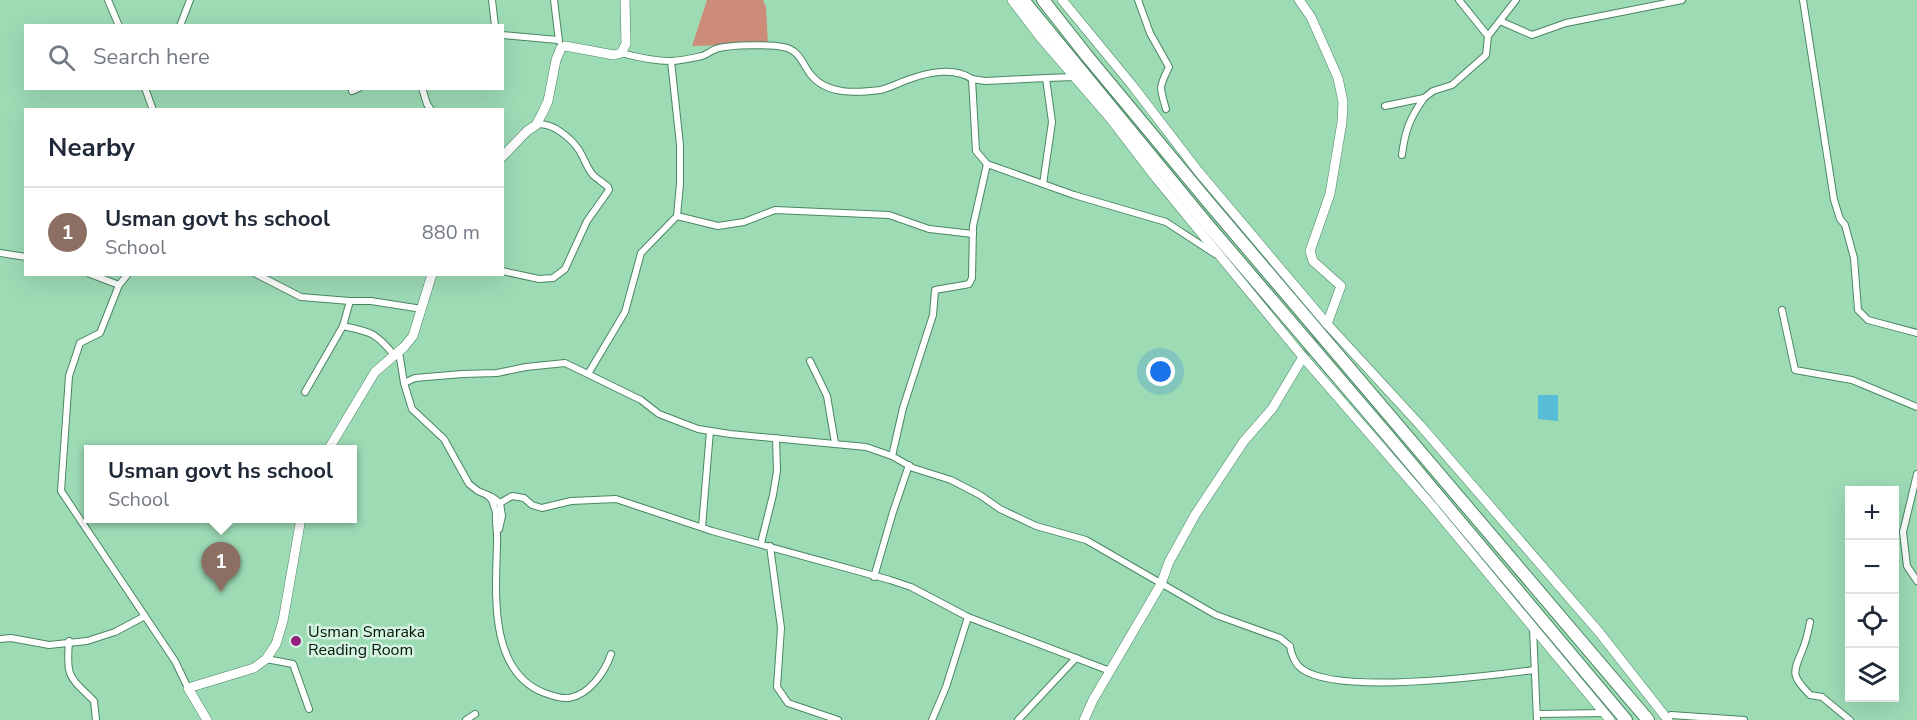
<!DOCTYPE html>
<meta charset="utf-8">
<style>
:root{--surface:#fff;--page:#f6f6f7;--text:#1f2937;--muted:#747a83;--line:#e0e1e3;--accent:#0f766e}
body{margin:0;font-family:"Nunito Sans",sans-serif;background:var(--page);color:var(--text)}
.controls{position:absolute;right:18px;bottom:18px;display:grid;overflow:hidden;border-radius:0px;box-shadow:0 6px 24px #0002}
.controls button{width:54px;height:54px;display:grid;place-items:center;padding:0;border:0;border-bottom:2px solid var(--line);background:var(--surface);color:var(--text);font:30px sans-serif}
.you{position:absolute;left:1161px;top:372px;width:21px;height:21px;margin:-15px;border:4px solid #fff;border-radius:50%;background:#1a73e8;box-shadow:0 0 0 9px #1a73e833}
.badge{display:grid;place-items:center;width:39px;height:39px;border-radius:50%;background:var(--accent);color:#fff;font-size:20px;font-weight:700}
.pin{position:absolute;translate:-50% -50px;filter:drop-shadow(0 2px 3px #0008)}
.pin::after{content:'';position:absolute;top:32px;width:21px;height:18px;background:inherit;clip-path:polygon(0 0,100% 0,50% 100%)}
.popup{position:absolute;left:84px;top:445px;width:273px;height:78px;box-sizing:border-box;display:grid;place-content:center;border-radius:0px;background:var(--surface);filter:drop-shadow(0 2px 4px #0005);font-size:20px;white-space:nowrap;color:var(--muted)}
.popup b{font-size:22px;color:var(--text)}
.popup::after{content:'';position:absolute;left:50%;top:100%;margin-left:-12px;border:12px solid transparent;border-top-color:var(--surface)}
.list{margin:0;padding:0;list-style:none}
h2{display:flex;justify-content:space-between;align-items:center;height:78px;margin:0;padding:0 24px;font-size:26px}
h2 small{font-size:20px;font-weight:400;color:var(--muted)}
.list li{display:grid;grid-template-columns:39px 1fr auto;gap:18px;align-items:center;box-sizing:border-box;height:90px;padding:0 24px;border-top:2px solid var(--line)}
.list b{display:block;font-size:22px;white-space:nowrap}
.list p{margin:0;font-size:20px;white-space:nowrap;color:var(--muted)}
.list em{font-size:20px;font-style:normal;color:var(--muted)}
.icon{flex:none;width:33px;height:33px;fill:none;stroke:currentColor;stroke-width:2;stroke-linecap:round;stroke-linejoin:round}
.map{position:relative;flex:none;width:1917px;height:720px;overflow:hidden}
.search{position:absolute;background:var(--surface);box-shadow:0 6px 24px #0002;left:24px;top:24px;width:480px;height:66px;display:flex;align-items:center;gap:15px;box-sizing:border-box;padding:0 21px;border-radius:0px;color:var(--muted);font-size:22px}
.panel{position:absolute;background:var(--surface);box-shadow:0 6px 24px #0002;left:24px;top:108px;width:480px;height:168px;border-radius:0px}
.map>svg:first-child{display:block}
.green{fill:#cc8c79}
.water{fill:#57bdd7}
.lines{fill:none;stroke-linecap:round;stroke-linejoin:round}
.secondary-tunnel{stroke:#7eb493;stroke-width:9;stroke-dasharray:9 4.5;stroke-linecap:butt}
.street-casing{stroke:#4a8663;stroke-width:8}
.secondary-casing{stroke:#4a8663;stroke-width:10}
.highway-casing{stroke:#4a8663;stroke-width:14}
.street{stroke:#fff;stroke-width:6}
.secondary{stroke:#fff;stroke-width:9}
.highway{stroke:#fff;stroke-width:12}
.poi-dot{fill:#931e7d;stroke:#d5f3e0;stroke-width:2}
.labels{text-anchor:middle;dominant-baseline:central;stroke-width:5;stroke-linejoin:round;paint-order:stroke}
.poi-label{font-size:16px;fill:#01170a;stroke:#d5f3e0;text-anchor:start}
</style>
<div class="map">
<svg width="1917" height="720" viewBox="0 0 1917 720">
<rect width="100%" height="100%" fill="#9ddbb5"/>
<path class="green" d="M707 0H763L766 7 768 44 692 46Z"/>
<path class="water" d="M1538 395H1558V421L1538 419Z"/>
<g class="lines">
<path class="secondary-tunnel" d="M1303 357 1327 324"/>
<defs>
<g id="street">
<path d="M108 0 119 26"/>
<path d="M492 0 495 26"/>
<path d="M554 0 559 41"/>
<path d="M1138 0 1150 33 1169 67C1159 88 1159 85 1166 109"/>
<path d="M1459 0 1488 36"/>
<path d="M1803 0 1834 200 1840 219 1845 225 1854 258 1858 310 1868 320 1917 333"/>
<path d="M1500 21 1532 35 1566 23 1682 0"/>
<path d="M180 26 190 0"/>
<path d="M502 35 558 40"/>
<path d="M621 53C636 57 654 61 671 61 680 61 693 58 702 56 708 54 713 49 719 48 731 45 771 44 783 47 800 50 802 64 811 75 827 95 857 93 880 90 890 88 900 82 910 79 929 72 955 67 972 79L976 151 987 164 1074 195 1166 222 1215 254"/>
<path d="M1046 78 1075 77"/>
<path d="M972 79 985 81 1046 78 1052 122 1043 184"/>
<path d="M145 88 153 110"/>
<path d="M422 88 427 104 431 110"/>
<path d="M352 91 359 88"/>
<path d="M1385 106 1424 98 1433 91 1452 85 1486 55 1488 36 1516 0"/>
<path d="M1402 155C1405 130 1410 118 1424 98"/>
<path d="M677 216 718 226 744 222 775 210 889 215 929 229 973 234"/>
<path d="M0 253 26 257"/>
<path d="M502 271 539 279 553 278 565 269 587 221 609 190 608 187C604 183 597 179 593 175 587 168 584 158 579 150 571 138 551 121 536 125"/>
<path d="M90 274 119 285"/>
<path d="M128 274 119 285 100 333 80 343 69 376 61 491 175 661 188 688"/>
<path d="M256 274 301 297 350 301H371L422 309"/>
<path d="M1782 310 1795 370 1852 380 1917 407"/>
<path d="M343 326C371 332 375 332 394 355"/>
<path d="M399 352 404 383 412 409 444 439 469 484 478 491 492 497 500 503 502 516 499 529"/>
<path d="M810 361 827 396 835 443"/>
<path d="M588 374 625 312 641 253 677 216 680 184V145L671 61"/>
<path d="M404 383 415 378 462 374 497 373 526 367 565 363 641 400 659 414 698 429 730 434 866 447 892 456 913 468 951 480 980 495 1000 509 1036 526 1086 540 1216 615 1280 638 1290 646C1291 654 1295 664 1302 669 1338 695 1488 676 1534 670"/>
<path d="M305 392 343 326 350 301"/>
<path d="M892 456 903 408 933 315 935 290 964 285 969 284 972 278 973 226 987 164"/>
<path d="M1917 474 1903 532 1907 566 1917 581"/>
<path d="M487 495 492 500 496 512C495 523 498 533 497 544 496 591 488 669 542 692 550 695 560 699 569 698 589 695 605 672 611 654"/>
<path d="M500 503 512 496 524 498 532 505 542 508 571 501 616 499 712 531 890 580 911 587 968 617 1110 671"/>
<path d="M702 527 710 431"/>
<path d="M761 543 773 495 777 471 776 438"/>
<path d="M770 546 781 628 777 687 788 703 838 720"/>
<path d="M874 577 893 512 909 465"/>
<path d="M1810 622C1808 633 1806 642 1802 651 1792 674 1792 676 1810 695L1822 697 1850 720"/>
<path d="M1533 629 1537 720"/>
<path d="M0 639 11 638 49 645 87 641 115 632 145 616"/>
<path d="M69 641C66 678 69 676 94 701L96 720"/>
<path d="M266 659 293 664 309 709"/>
<path d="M1538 714 1604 713"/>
<path d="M1671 715 1744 720"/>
<path d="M466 720 475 714"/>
<path d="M932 720 946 687 968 617"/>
<path d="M1018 720 1076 658"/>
</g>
<g id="secondary">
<path d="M1012 0 1040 37 1110 118 1156 178 1303 357 1433 507 1610 720"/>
<path d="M1062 0 1132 85 1198 171 1327 324 1420 425 1599 632 1668 720"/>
<path d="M1299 0 1311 17 1338 78 1343 102 1342 122 1330 194 1310 251 1313 261 1341 286 1327 324"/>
<path d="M502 157 527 131 536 125 542 114 548 101 556 60 561 48 565 46 614 55 621 53 626 44 625 0"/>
<path d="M328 450 375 372 404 347 413 336 432 274"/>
<path d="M207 720 188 688 254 668 266 659 276 644 283 621 301 518"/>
<path d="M1084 720 1093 700 1161 584 1169 562 1195 515 1244 441 1272 409 1303 357"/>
</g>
<g id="highway">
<path d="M1023 0 1207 224 1388 436 1626 720"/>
<path d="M1043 0 1087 56 1209 203 1648 720"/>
</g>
</defs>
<use href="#street" class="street-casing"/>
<use href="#secondary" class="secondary-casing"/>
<use href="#highway" class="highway-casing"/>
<use href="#street" class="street"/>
<use href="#secondary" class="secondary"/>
<use href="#highway" class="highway"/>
</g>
<circle class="poi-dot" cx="296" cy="641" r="6"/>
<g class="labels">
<g class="poi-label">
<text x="308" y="632">Usman Smaraka<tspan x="308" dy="18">Reading Room</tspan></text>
</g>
</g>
</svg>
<div class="controls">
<button>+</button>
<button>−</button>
<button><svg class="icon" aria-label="locate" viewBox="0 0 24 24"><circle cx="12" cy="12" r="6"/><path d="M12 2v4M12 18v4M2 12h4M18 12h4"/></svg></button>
<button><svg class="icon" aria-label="layers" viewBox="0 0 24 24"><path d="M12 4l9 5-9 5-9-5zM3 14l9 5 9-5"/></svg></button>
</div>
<div class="you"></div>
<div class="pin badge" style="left:221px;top:592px;background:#8d6e63">1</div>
<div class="popup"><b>Usman govt hs school</b>School</div>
<div class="search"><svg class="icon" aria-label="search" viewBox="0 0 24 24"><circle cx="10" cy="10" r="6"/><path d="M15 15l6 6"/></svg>Search here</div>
<section class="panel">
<h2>Nearby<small></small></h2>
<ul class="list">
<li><span class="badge" style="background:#8d6e63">1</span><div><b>Usman govt hs school</b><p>School</p></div><em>880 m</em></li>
</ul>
</section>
</div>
